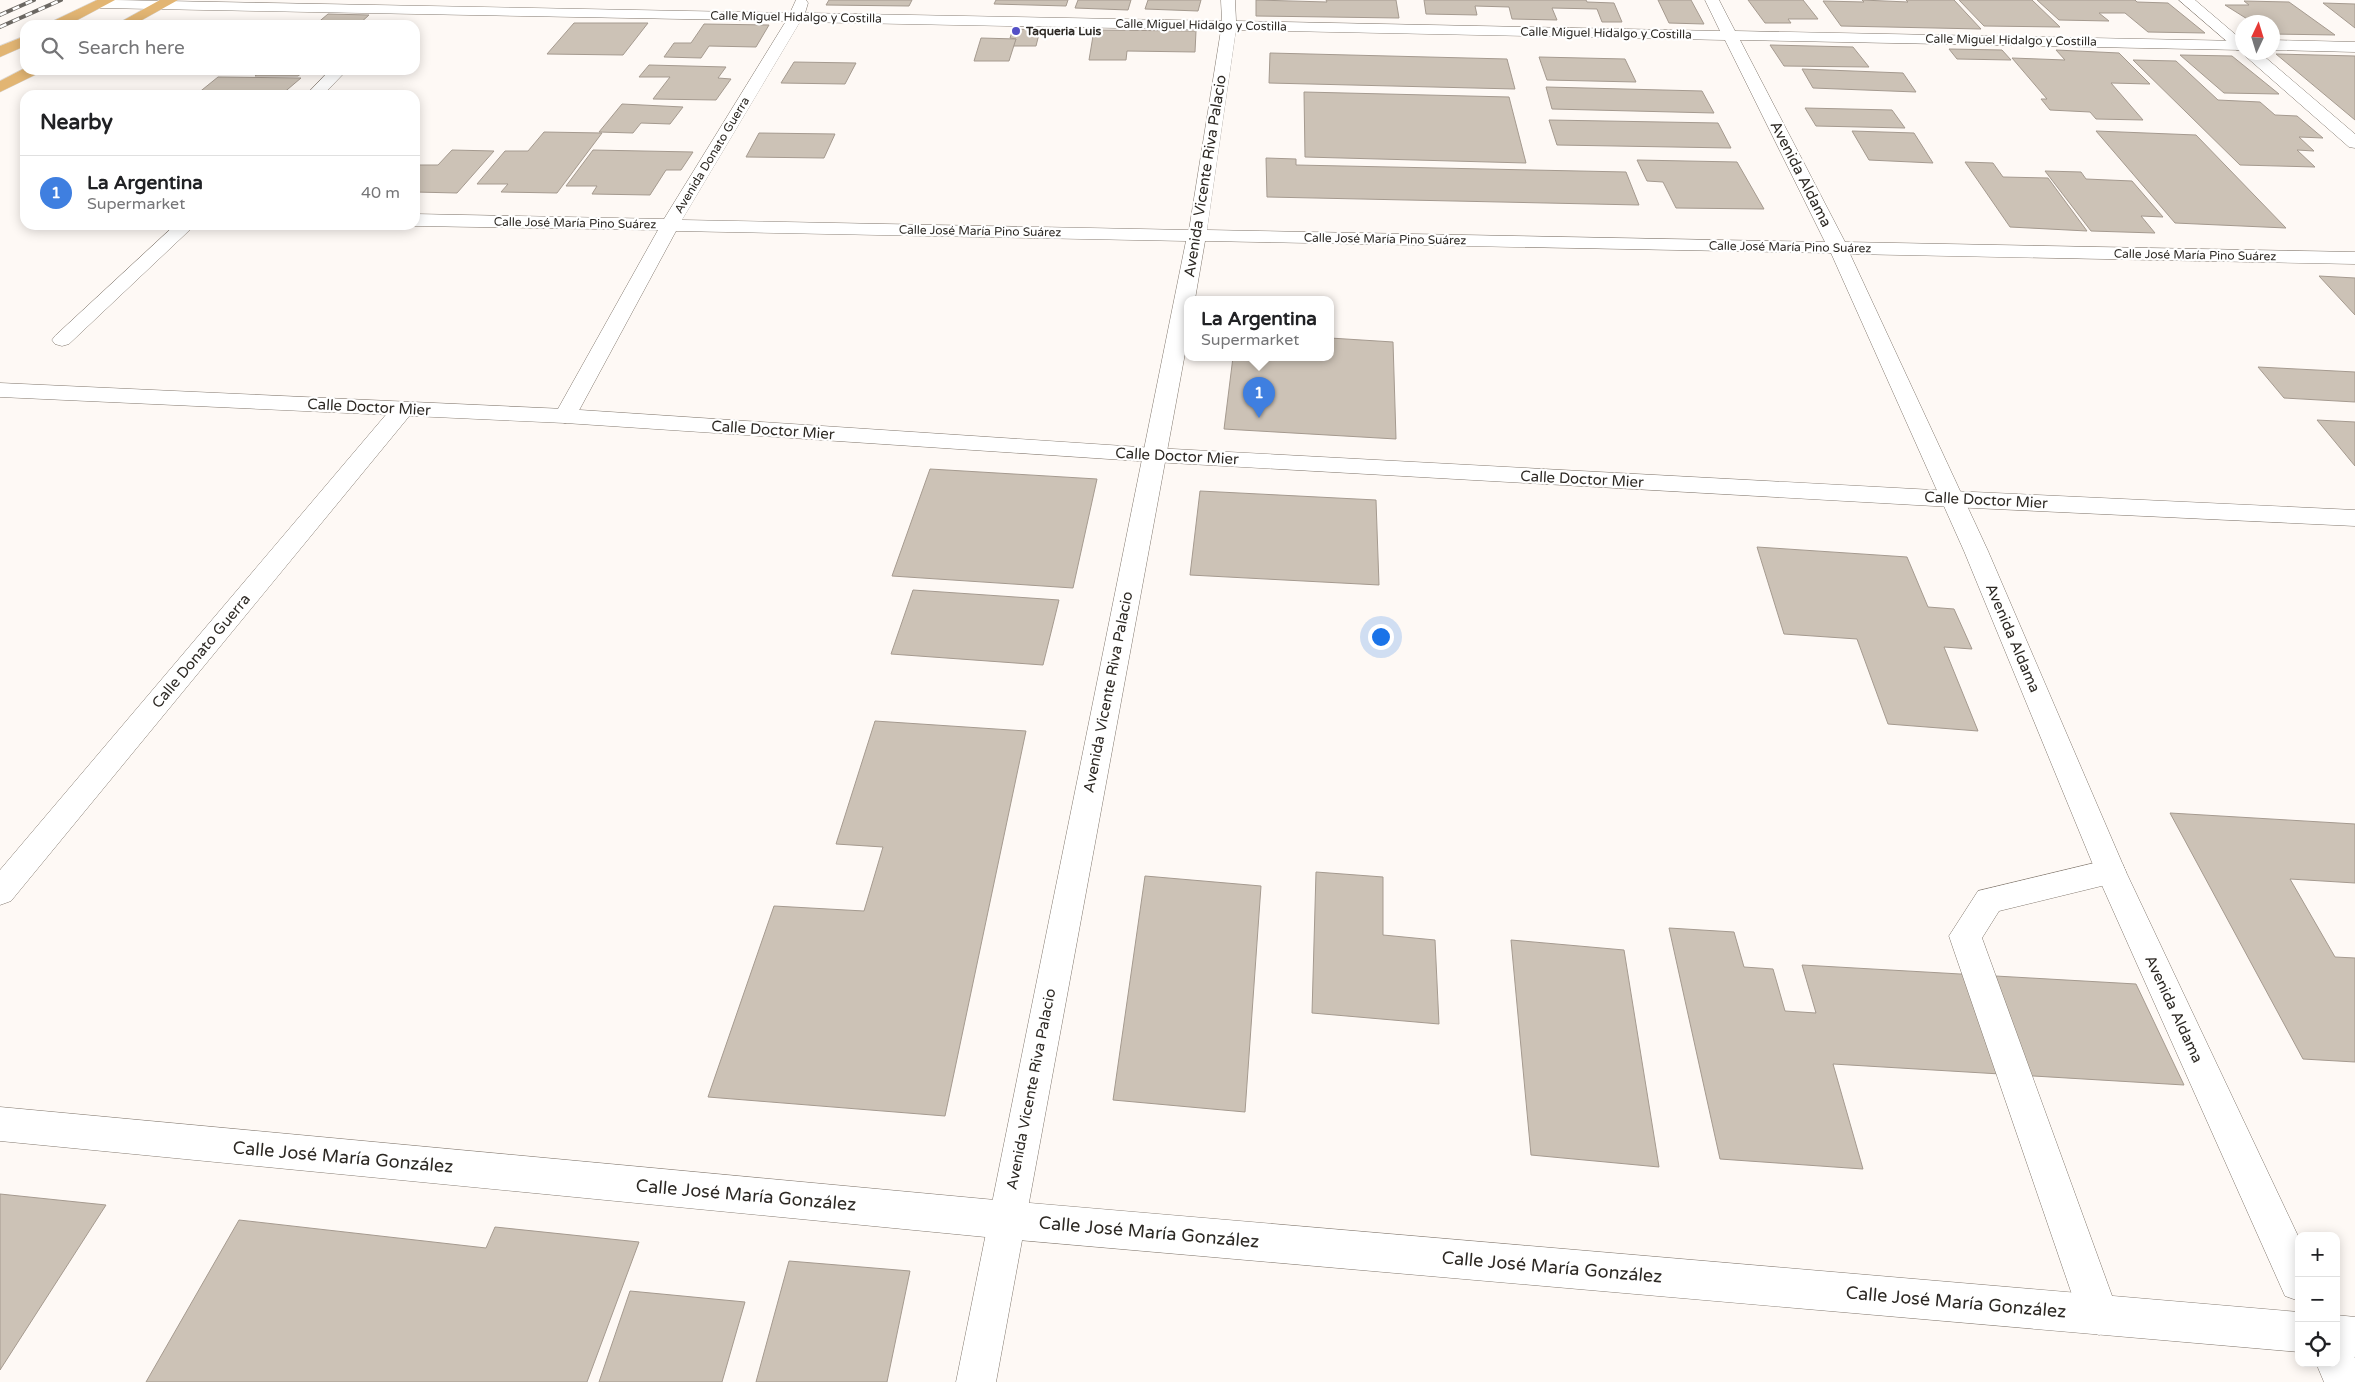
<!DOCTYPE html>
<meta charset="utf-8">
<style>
:root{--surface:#fff;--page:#f6f6f6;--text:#202124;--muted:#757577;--line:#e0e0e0;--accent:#534fc6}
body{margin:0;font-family:"Varela Round",sans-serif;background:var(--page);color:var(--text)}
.controls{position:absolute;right:15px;bottom:15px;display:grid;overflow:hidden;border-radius:10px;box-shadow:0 2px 12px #0003}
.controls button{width:45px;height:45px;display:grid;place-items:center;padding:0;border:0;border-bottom:1px solid var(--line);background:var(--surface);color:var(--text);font:25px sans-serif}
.compass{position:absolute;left:2235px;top:15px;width:45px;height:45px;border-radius:50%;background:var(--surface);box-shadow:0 2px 12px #0003;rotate:4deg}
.you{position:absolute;left:1380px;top:636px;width:18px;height:18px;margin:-12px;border:4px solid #fff;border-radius:50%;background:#1a73e8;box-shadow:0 0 0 8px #1a73e833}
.badge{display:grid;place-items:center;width:32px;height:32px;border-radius:50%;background:var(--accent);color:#fff;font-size:16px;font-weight:700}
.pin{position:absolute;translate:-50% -41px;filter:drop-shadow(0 1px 2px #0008)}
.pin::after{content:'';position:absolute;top:26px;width:18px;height:15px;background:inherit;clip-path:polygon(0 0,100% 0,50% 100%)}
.popup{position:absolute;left:1184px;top:296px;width:150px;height:65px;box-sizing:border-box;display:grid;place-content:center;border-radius:10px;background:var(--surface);filter:drop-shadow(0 1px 4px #0005);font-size:16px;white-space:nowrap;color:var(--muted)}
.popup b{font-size:19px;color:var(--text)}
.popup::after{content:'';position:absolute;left:50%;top:100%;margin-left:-10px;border:10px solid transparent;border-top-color:var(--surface)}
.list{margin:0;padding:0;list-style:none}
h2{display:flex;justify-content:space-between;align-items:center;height:65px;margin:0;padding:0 20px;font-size:21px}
h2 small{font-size:16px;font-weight:400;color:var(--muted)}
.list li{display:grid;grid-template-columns:32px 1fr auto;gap:15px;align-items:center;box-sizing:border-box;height:75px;padding:0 20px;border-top:1px solid var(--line)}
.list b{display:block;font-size:19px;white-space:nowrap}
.list p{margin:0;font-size:16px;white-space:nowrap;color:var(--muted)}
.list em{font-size:16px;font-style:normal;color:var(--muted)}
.icon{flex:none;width:28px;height:28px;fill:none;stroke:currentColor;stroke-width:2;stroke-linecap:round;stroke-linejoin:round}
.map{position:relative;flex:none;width:2355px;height:1382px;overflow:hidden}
.search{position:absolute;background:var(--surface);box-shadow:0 2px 12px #0003;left:20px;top:20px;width:400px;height:55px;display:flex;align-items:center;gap:12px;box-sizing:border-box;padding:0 18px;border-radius:15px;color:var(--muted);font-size:19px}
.panel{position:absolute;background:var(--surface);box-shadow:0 2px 12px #0003;left:20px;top:90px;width:400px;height:140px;border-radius:15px}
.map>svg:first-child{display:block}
.building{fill:#ccc2b6;stroke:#a59a8f}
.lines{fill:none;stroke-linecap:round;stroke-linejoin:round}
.lane-casing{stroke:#82786e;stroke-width:1}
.street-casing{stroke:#82786e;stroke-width:1}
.secondary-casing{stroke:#82786e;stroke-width:1}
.primary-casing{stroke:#d9d8d8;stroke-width:1}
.lane{fill:#fff;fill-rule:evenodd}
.street{fill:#fff;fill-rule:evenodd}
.secondary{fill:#fff;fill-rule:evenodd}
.primary{fill:#e2b573;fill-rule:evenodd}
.rail-casing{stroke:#6c6863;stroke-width:4}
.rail{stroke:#fff;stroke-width:2.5;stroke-dasharray:7;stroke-linecap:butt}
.poi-dot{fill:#534fc6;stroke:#fff;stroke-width:2}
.labels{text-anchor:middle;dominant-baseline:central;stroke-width:4.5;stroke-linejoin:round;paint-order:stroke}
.far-street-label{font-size:12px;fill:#2d2924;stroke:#fff}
.far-poi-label{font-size:12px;font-weight:bold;fill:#2d2924;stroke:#fff;text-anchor:start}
.street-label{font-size:15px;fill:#2d2924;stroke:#fff}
.near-street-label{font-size:18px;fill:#2d2924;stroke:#fff}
</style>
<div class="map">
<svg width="2355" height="1382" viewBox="0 0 2355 1382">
<rect width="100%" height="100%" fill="#fef9f5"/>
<g class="building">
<path d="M829 0H912L909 6 826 5Z"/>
<path d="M996 0H1068L1066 6 994 4Z"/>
<path d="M1078 0H1131L1128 10 1075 8Z"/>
<path d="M1148 0H1201L1198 11 1145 9Z"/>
<path d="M1256 0 1327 2 1326 0H1396L1399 18 1256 16Z"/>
<path d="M1424 0H1586L1587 2 1614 3 1622 22H1602L1597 9 1552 8 1557 20 1512 19 1509 7 1475 6 1477 15 1426 14Z"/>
<path d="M1658 0H1691L1704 24 1669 23Z"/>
<path d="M1748 0H1803L1818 19H1788L1791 23H1765Z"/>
<path d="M1862 0 1908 2 1906 0H1954L1981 29 1841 26 1823 1 1864 2Z"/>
<path d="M1959 0H2032L2060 27 1984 26Z"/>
<path d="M2037 0H2135L2137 2 2168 3 2205 33 2148 32 2125 13H2099L2109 21 2059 20Z"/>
<path d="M2244 1 2289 2 2335 35 2272 34V22H2252L2225 5H2249Z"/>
<path d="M2323 3 2355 4V28Z"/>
<path d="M328 14 369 15 358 25H315Z"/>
<path d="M574 23H648L623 55 547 54Z"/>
<path d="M704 24 769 25 756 47 709 46 701 58 664 57 674 43H691Z"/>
<path d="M1013 29 1040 30 1036 46H1013L1016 39 1010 38Z"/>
<path d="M1094 30 1196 31 1195 52 1127 51 1126 60H1089Z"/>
<path d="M981 38 1016 39 1009 61H974Z"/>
<path d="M1770 45 1853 47 1869 67 1784 66Z"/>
<path d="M1949 49 2002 50 2011 60 1957 59Z"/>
<path d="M2056 50 2119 53 2150 84 2111 83 2143 120 2096 119 2090 112 2050 110 2041 99H2047L2012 58 2065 60Z"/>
<path d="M1270 53 1507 59 1515 89 1269 83Z"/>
<path d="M2276 54 2355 56V120Z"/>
<path d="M2180 55 2232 56 2279 94 2224 93Z"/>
<path d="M1539 57 1625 59 1636 82 1547 80Z"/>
<path d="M2133 60 2176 61 2218 100 2260 102 2275 115 2297 116 2323 138 2299 137 2314 151 2297 150 2315 167 2240 165Z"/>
<path d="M794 62 856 63 845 84 781 83Z"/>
<path d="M649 65 726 67 718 78 731 79 716 100 653 99 670 77H639Z"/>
<path d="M1802 69 1903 73 1916 92 1813 88Z"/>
<path d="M262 70H306L298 76H255Z"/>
<path d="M218 77 301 78 281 95 197 94Z"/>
<path d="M1546 87 1702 91 1714 113 1552 109Z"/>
<path d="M1304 92 1509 97 1526 163 1305 157Z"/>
<path d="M622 104 683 107 670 124 641 123 633 133 599 132Z"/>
<path d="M1805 108 1892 110 1905 128 1816 126Z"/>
<path d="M1549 120 1718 123 1731 148 1557 145Z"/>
<path d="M1852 131 1914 133 1933 163 1869 160Z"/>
<path d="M2096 131 2196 135 2286 228 2175 223Z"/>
<path d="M544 132 602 133 557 193 501 192 508 184H477L505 151H528Z"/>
<path d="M759 133 835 134 824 158 746 157Z"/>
<path d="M452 150 494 151 457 193 415 192V165H438Z"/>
<path d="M593 150 693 152 681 170H666L650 195 592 194 597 186H566Z"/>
<path d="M1266 158 1296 159V165L1626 172 1639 205 1267 197Z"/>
<path d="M1637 160 1737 162 1764 209 1676 208 1663 182 1647 181Z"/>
<path d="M1965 162 1993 163 2003 177 2048 178 2087 231 2010 227Z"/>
<path d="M2045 171 2081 172 2086 179 2132 181 2163 217 2141 216 2155 233 2091 231Z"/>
<path d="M2319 276 2355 278V315Z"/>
<path d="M1330 338 1393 342 1396 439 1224 429 1233 357H1330Z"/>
<path d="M2258 367 2355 372V402L2284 398Z"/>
<path d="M2317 420 2355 422V466Z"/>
<path d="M930 469 1097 479 1073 588 892 576Z"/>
<path d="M1200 491 1376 500 1379 585 1190 575Z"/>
<path d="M1757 547 1907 557 1928 607 1954 609 1972 649 1944 647 1978 731 1888 724 1857 639 1784 634Z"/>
<path d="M913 590 1059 600 1043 665 891 654Z"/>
<path d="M875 721 1026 731 945 1116 708 1097 774 906 864 911 883 847 836 844Z"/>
<path d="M2170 813 2355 824V883L2290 879 2335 957 2355 958V1062L2303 1059Z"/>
<path d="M1316 872 1383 877V935L1435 940 1439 1024 1312 1013Z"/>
<path d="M1145 876 1261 886 1245 1112 1113 1100Z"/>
<path d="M1669 928 1734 932 1744 967 1773 969 1785 1011 1816 1013 1802 965 2136 984 2184 1085 1833 1064 1863 1169 1720 1159Z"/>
<path d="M1511 940 1624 950 1659 1167 1531 1155Z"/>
<path d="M0 1194 106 1205 0 1370Z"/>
<path d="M239 1220 486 1248 495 1227 639 1242 587 1382H146Z"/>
<path d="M789 1261 910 1271 887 1382H756Z"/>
<path d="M630 1291 745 1302 722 1382H599Z"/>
</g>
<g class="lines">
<defs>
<path id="lane" d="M2111 859 2122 863 2126 872 2122 881 1999 911 1982 938 2119 1315 2113 1329 2099 1335 2085 1329 2079 1315 1949 936 1978 891Z"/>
<g id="street">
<path d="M115 0 790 13 796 0H806L808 3 805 13 1222 21 1221 0H1235L1236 21 1720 31 1705 0H1719L1735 31 2242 41V50L1740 40 1845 242 2355 252V264L1850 254 1988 551 2126 872 2299 1238V1301L2285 1296 2096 872 1964 551 1831 253 1205 241 1195 299H1188V337L996 1382H956L1186 241 676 231 576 416 573 421 565 423 557 421 554 416 658 230 415 226 413 225H415V214L664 219 786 21 100 8 93 4 99 0ZM800 22 1221 30 1189 230 682 220ZM1236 30 1725 40 1825 242 1207 230Z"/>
<path d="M2272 40 2355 42V52L2272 50Z"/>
<path d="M330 70H347L323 95H306Z"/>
<path d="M175 225H195L69 344 62 346 55 344 52 340 55 336Z"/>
<path d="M403 402 411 404 414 409 411 414 11 901 0 905V870L395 404Z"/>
<path d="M2336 1343 2350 1349 2355 1358V1382H2324L2316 1363H2336Z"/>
</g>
<g id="secondary">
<path d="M2179 0H2195L2242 40V52H2259L2355 134V148L2349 147 2244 55 2242 51 2237 50Z"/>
<path d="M0 383 565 409 1154 448 1952 491 2355 510V526L1952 507 1154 462 565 423 0 397Z"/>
<path d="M0 1107 1006 1201 2299 1312V1352L1006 1239 0 1141Z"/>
<path d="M2336 1315 2355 1317V1357L2336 1355Z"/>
</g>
<g id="primary">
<path d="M97 0H115L68 25H49L51 22Z"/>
<path d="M160 0H178L133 25H115Z"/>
<path d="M25 36V46L0 57V46Z"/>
<path d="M25 68 42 70 39 73 0 92V81Z"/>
</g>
</defs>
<use href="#lane" class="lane-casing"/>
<use href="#street" class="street-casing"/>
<use href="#secondary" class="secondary-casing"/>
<use href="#primary" class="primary-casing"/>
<use href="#lane" class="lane"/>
<use href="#street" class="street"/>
<use href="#secondary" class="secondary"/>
<use href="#primary" class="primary"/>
<defs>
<g id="rail">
<path d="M0 15 34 0"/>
<path d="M0 27 61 0"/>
</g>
</defs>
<use href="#rail" class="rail-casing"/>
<use href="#rail" class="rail"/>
</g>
<circle class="poi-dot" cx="1016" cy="31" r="5"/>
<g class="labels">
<g class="far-street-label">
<text transform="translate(796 17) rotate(1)">Calle Miguel Hidalgo y Costilla</text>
<text transform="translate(1201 25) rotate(1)">Calle Miguel Hidalgo y Costilla</text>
<text transform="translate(1606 33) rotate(1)">Calle Miguel Hidalgo y Costilla</text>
<text transform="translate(2011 40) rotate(1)">Calle Miguel Hidalgo y Costilla</text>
<text transform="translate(712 155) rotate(-59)">Avenida Donato Guerra</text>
<text transform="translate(575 223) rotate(1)">Calle José María Pino Suárez</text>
<text transform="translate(980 231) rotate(1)">Calle José María Pino Suárez</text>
<text transform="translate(1385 239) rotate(1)">Calle José María Pino Suárez</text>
<text transform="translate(1790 247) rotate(1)">Calle José María Pino Suárez</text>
<text transform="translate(2195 255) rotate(1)">Calle José María Pino Suárez</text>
</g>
<g class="far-poi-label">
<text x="1026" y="31">Taqueria Luis</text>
</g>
<g class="street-label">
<text transform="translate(1801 174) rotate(63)">Avenida Aldama</text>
<text transform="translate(1205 176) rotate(-81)">Avenida Vicente Riva Palacio</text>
<text transform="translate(369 407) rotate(3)">Calle Doctor Mier</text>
<text transform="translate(773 430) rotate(4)">Calle Doctor Mier</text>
<text transform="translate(1177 456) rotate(3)">Calle Doctor Mier</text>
<text transform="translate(1582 479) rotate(3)">Calle Doctor Mier</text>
<text transform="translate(1986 500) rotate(3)">Calle Doctor Mier</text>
<text transform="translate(2013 638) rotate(67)">Avenida Aldama</text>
<text transform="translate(201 651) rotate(-50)">Calle Donato Guerra</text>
<text transform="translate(1108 692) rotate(-79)">Avenida Vicente Riva Palacio</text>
<text transform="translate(2174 1009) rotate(65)">Avenida Aldama</text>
<text transform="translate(1031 1089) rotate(-79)">Avenida Vicente Riva Palacio</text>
</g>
<g class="near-street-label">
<text transform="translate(343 1157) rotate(5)">Calle José María González</text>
<text transform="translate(746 1195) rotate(5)">Calle José María González</text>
<text transform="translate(1149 1232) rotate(5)">Calle José María González</text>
<text transform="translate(1552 1267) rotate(5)">Calle José María González</text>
<text transform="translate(1956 1302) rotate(5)">Calle José María González</text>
</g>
</g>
</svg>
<div class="controls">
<button>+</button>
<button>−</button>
<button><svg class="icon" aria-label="locate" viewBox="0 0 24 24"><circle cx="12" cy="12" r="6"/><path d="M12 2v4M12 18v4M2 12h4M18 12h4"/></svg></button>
</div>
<svg class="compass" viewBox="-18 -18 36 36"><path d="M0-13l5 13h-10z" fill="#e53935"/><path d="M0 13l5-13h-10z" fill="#757577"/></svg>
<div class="you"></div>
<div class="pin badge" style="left:1259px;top:418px;background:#3f7fe0">1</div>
<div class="popup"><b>La Argentina</b>Supermarket</div>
<div class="search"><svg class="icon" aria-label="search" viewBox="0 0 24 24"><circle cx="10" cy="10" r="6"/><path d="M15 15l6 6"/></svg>Search here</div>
<section class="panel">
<h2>Nearby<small></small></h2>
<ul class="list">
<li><span class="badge" style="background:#3f7fe0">1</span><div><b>La Argentina</b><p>Supermarket</p></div><em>40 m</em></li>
</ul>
</section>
</div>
